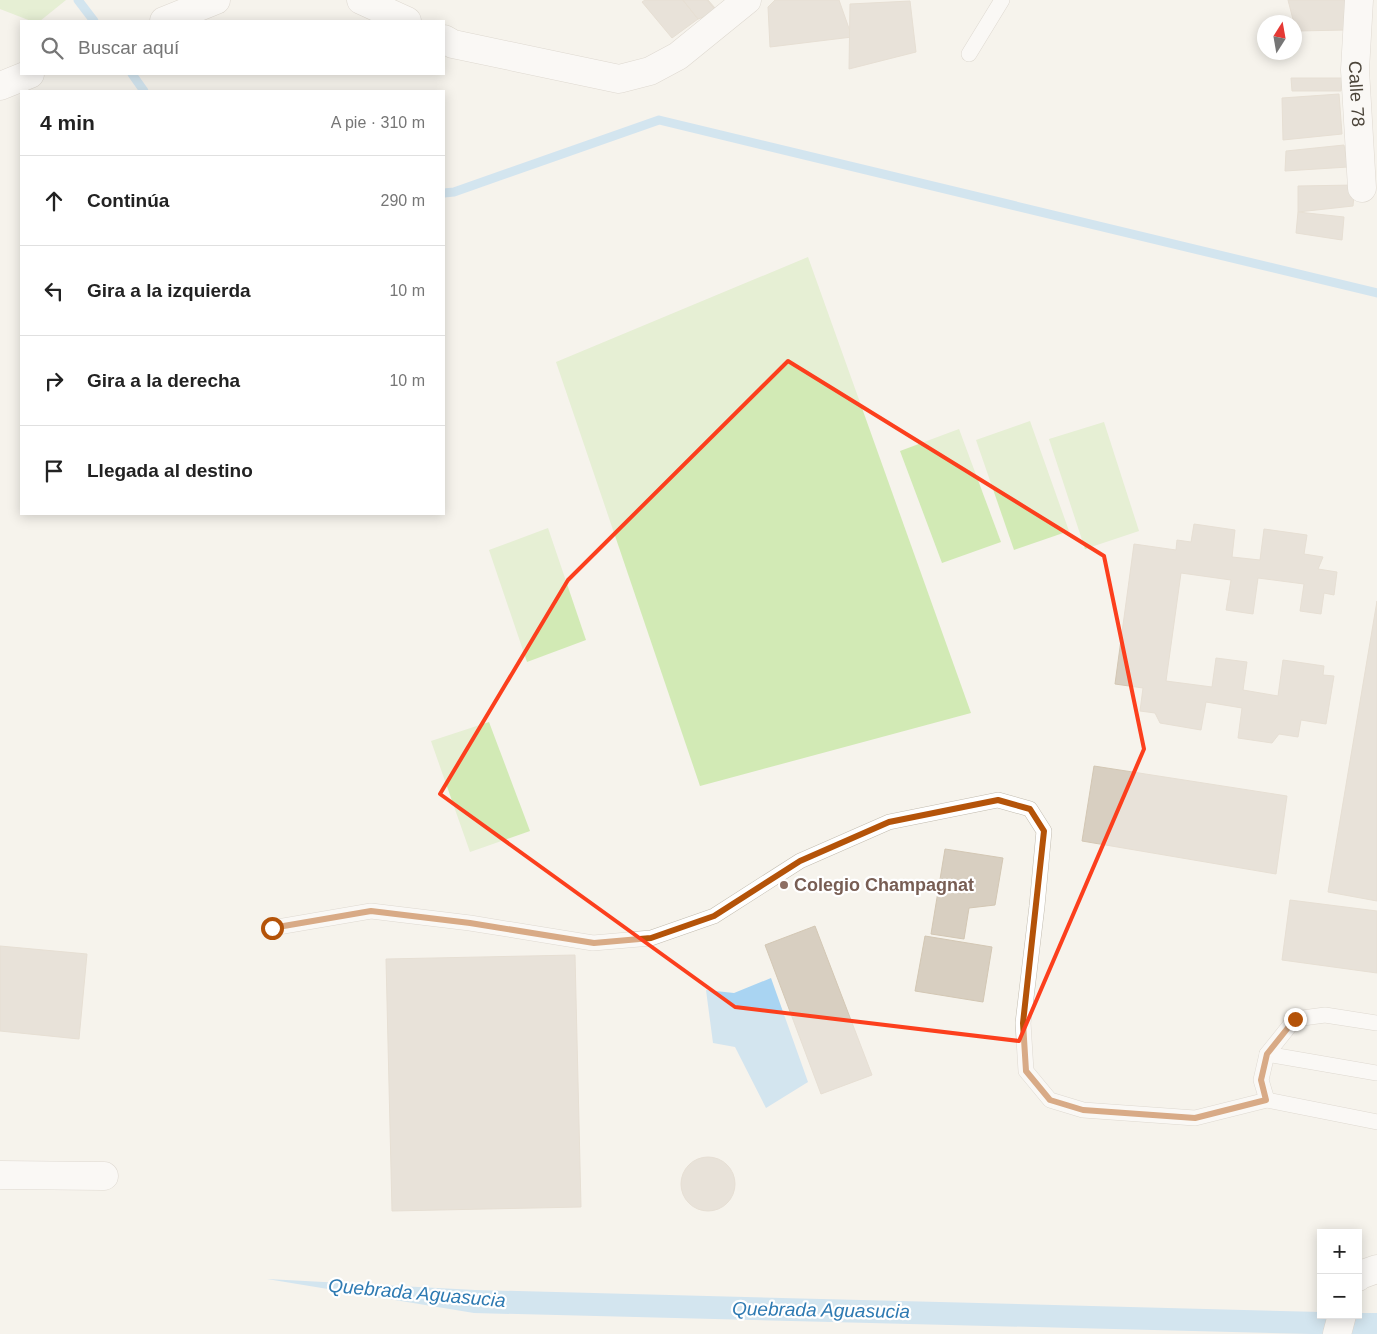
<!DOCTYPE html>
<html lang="es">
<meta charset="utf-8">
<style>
:root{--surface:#fff;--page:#f2f2f2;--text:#222;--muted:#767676;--line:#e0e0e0}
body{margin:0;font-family:Arial,sans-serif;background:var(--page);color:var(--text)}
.controls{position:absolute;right:15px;bottom:15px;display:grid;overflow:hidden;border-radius:0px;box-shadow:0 2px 12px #0003}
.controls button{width:45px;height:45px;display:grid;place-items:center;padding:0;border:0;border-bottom:1px solid var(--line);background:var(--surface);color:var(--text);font:25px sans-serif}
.compass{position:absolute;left:1257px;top:15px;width:45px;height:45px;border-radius:50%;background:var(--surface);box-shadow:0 2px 12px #0003;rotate:11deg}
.stop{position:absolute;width:15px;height:15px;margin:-11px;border:4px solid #b45309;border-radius:50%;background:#fff}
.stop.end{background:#b45309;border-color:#fff;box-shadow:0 1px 5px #0008}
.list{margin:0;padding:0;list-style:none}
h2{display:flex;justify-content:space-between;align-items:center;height:65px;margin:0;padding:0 20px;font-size:21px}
h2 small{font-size:16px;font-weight:400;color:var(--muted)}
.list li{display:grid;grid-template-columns:32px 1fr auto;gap:15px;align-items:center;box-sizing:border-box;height:90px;padding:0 20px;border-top:1px solid var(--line)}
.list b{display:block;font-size:19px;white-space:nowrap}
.list em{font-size:16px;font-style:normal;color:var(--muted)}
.icon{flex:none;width:28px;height:28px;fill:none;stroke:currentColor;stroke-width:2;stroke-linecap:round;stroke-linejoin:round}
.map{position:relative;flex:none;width:1377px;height:1334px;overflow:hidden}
.search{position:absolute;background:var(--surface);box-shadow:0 2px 12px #0003;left:20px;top:20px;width:425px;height:55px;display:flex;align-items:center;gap:12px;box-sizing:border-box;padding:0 18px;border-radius:0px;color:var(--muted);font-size:19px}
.panel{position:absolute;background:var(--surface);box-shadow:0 2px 12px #0003;left:20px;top:90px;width:425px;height:425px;border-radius:0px}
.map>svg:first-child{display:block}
.green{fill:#d2eab5}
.water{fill:#a9d4f2}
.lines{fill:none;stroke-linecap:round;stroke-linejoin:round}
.stream{stroke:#a9d4f2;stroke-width:9}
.building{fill:#d8cfc1;stroke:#d3c7b4}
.service-casing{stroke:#c2bbae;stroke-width:16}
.minor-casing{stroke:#c2bbae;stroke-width:29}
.service{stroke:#fff;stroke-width:15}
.minor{stroke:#fff;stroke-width:28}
.route{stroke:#b45309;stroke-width:6}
.marked{fill:none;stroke:#fc3f1d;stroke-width:4;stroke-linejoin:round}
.education-dot{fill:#8d6e63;stroke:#fff;stroke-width:2}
.labels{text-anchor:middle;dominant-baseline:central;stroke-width:4.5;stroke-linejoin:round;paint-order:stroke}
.street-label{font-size:18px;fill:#4b4439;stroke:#fff}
.education-label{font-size:18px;font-weight:bold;fill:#785e54;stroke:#fff;text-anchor:start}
.water-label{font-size:19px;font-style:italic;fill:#2e7ab2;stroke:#fff}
</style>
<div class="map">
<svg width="1377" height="1334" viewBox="0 0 1377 1334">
<rect width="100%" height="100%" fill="#f6f3ec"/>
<g class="green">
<path d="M0 0H66L40 21H31L0 9Z"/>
<path d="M808 257 971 713 700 786 556 362Z"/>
<path d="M1030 421 1069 531 1014 550 976 440Z"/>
<path d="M1104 422 1139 531 1085 549 1049 439Z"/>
<path d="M959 429 1001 542 942 563 900 451Z"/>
<path d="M548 528 586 640 527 662 489 550Z"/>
<path d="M489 722 530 831 470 852 431 741Z"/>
</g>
<g class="water">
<path d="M771 978 808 1082 766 1108 735 1047 713 1043 706 990 734 993Z"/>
<path d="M267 1279 475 1290 1321 1312V1315H1358V1313H1377V1334H1312L474 1313Z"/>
</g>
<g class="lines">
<g class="stream">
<path d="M78 0 94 21"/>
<path d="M132 74 144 91"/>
<path d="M444 193 454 192 659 120 1377 293"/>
</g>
</g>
<g class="building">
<path d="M645 0H683L698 19 672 38 642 2Z"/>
<path d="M683 0H708L715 8 698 19Z"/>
<path d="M683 0H707L717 12 698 19Z"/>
<path d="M775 0H839L852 37 770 47 768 7Z"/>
<path d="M1288 0H1346V30L1296 31Z"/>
<path d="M910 1 916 52 849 69 850 4Z"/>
<path d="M1291 78H1342L1341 91H1292Z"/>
<path d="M1339 94 1342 134 1283 140 1282 98Z"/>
<path d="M1344 145 1348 167 1285 171 1286 151Z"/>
<path d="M1355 185 1353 206 1298 212V186Z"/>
<path d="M1298 212 1344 217 1342 240 1296 233Z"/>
<path d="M1194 524 1235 530 1232 557 1260 560 1264 529 1307 535 1304 554 1323 557 1318 569 1337 572 1334 595 1324 593 1321 614 1300 611 1304 584 1258 578 1253 614 1226 610 1231 580 1181 573 1166 681 1212 687 1216 658 1247 662 1243 690 1278 696 1283 660 1324 666 1323 675 1334 676 1326 724 1301 720 1298 737 1279 734 1272 743 1238 738 1242 708 1206 702 1201 730 1160 723 1155 713 1140 711 1143 688 1115 684 1134 544 1176 550 1177 540 1191 542Z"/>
<path d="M1377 601V901L1328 892Z"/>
<path d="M1094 766 1287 796 1276 874 1082 841Z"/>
<path d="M945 849 1003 858 995 905 969 908 964 939 931 934Z"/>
<path d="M1290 900 1377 911V973L1282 960Z"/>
<path d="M815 926 872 1075 821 1094 765 945Z"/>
<path d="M925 936 992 947 983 1002 915 991Z"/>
<path d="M0 946 87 954 79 1039 0 1031Z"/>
<path d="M575 955 581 1207 392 1211 386 959Z"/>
<circle cx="708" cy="1184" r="27"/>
</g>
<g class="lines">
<defs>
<g id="service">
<path d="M969 54 1002 0"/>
<path d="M272 928 371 911 470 923 593 943 651 938 714 916 800 861 889 822 998 800 1030 809 1044 831 1037 906 1023 1023 1026 1071 1050 1100 1083 1110 1195 1118 1267 1100 1377 1122"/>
<path d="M1267 1054 1377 1073"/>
<path d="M1267 1100 1261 1080 1267 1054 1295 1019 1325 1015 1377 1023"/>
</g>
<g id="minor">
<path d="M361 0 407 21"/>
<path id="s1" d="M1359 0 1355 70 1362 188"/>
<path d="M164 21 216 0"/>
<path d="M444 39 453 44 619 79 650 71 678 56 747 0"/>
<path d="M0 86 30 74"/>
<path d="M0 1175 104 1176"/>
<path d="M1358 1277 1360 1275 1377 1269"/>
<path d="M1337 1334 1342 1315"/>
</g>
</defs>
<use href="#service" class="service-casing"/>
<use href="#minor" class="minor-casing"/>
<use href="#service" class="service"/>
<use href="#minor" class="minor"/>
</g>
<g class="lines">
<path class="route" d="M272 928 371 911 470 923 594 943 651 938 714 916 800 861 889 822 998 800 1030 809 1044 831 1023 1023 1026 1071 1050 1100 1083 1110 1195 1118 1266 1100 1261 1080 1267 1054 1295 1019"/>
</g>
<path d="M0 0H1377V1334H0ZM788 361 1104 556 1144 749 1019 1041 735 1007 440 794 568 580Z" fill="#f6f3ec" fill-opacity=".55" fill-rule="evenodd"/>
<path class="marked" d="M788 361 1104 556 1144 749 1019 1041 735 1007 440 794 568 580Z"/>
<circle class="education-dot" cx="784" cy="885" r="5"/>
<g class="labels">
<g class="street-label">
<text stroke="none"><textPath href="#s1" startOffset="94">Calle 78</textPath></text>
</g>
<g class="education-label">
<text x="794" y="885">Colegio Champagnat</text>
</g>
<g class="water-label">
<text transform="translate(417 1293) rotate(5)">Quebrada Aguasucia</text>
<text transform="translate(821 1310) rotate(1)">Quebrada Aguasucia</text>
</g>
</g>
</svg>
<div class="controls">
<button>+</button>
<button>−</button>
</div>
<svg class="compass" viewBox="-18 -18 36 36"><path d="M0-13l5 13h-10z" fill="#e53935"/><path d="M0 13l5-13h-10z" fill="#767676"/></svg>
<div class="stop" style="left:272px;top:928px"></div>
<div class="stop end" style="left:1295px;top:1019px"></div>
<div class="search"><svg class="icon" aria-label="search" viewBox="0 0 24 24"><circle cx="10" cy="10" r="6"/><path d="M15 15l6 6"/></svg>Buscar aquí</div>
<section class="panel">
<h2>4 min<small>A pie · 310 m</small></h2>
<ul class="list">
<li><svg class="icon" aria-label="ahead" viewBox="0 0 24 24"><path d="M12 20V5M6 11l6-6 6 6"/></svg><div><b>Continúa</b></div><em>290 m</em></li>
<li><svg class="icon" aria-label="left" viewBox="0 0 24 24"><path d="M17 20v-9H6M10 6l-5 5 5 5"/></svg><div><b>Gira a la izquierda</b></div><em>10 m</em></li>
<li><svg class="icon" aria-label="right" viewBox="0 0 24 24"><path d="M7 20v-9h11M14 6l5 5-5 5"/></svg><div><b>Gira a la derecha</b></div><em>10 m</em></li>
<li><svg class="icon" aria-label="arrive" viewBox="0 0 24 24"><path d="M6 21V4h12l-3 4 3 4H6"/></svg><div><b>Llegada al destino</b></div></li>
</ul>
</section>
</div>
